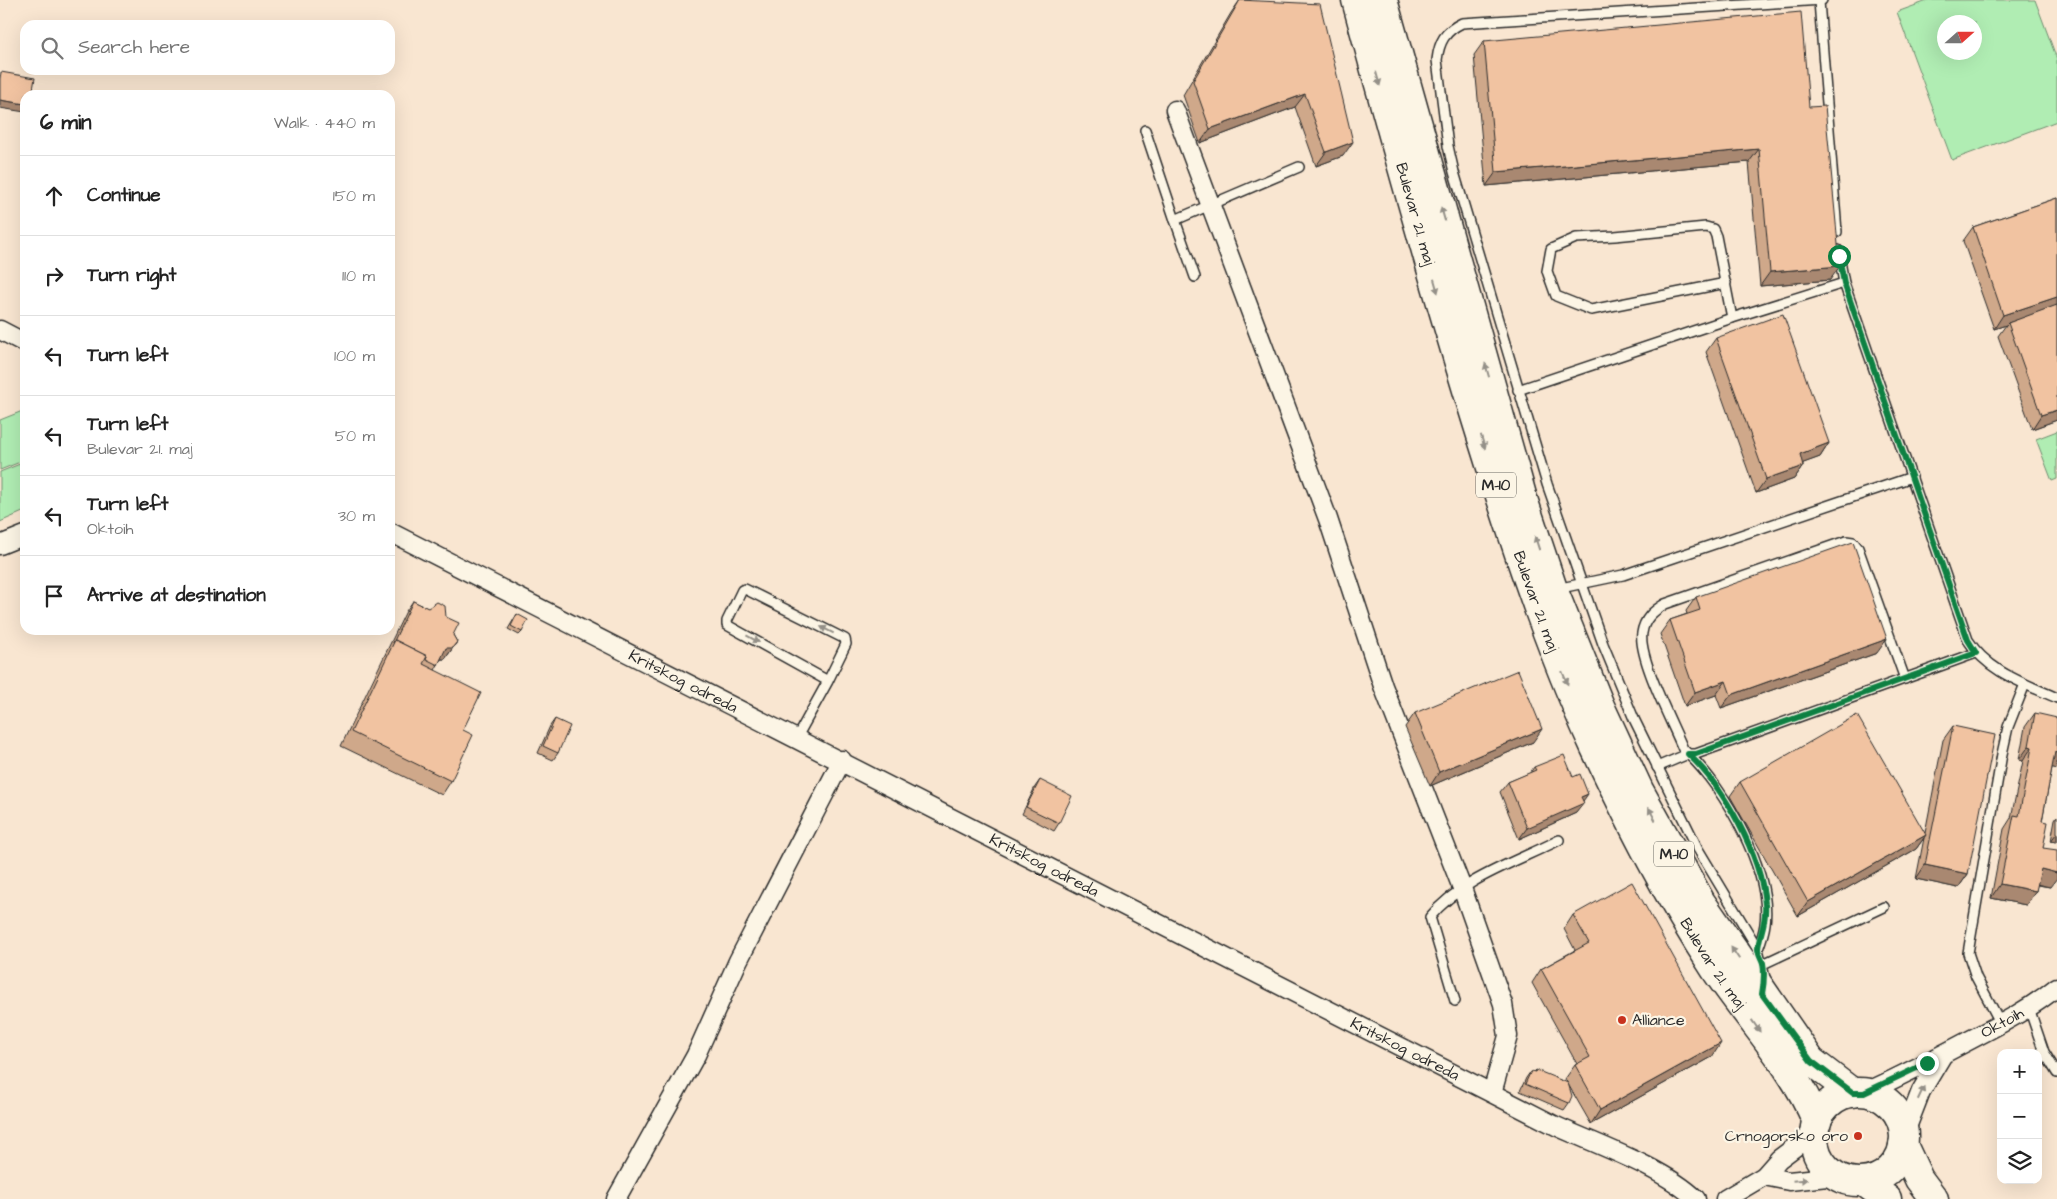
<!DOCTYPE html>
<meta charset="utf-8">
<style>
:root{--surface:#fff;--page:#f2f2f2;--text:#222;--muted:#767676;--line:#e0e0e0}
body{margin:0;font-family:"Architects Daughter",sans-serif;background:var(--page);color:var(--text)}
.controls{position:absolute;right:15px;bottom:15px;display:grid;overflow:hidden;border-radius:10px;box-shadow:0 5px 20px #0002}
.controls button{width:45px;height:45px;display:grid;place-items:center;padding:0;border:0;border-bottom:1px solid var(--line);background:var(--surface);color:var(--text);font:25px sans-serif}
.compass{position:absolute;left:1937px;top:15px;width:45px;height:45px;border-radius:50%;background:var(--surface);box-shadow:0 5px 20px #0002;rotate:69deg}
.stop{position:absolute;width:15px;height:15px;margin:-11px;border:4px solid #0b8043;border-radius:50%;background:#fff}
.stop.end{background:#0b8043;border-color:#fff;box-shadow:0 1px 5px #0008}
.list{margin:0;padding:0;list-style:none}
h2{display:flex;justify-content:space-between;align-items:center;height:65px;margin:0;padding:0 20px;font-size:21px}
h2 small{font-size:16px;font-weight:400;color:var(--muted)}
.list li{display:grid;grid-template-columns:32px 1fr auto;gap:15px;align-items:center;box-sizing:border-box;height:80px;padding:0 20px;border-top:1px solid var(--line)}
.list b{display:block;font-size:19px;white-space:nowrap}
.list p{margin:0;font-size:16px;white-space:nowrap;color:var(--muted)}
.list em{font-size:16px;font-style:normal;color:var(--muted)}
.icon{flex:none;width:28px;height:28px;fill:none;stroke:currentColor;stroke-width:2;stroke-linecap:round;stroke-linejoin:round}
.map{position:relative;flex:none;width:2057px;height:1199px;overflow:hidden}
.search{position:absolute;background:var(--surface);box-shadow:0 5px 20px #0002;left:20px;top:20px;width:375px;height:55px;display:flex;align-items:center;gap:12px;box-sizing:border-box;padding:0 18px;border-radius:15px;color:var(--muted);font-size:19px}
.panel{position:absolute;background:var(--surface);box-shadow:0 5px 20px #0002;left:20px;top:90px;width:375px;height:545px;border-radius:15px}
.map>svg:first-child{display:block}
.green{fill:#b0edb3;stroke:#6e8c6f;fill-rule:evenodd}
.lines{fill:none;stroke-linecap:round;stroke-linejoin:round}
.service-casing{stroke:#2b2b2b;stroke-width:12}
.minor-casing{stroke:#2b2b2b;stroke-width:21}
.primary-casing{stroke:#2b2b2b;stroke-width:31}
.service{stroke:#fcf5e5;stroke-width:9}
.minor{stroke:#fcf5e5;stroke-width:18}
.primary{stroke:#fcf5e5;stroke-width:28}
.wall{fill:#cfa88a;stroke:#2b2b2b}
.shaded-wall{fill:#a98871;stroke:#2b2b2b}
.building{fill:#f1c3a1;stroke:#2b2b2b}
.oneway{fill:#949088}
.route{stroke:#0b8043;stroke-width:6}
.poi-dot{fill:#c8321e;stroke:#fcf5e5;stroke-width:2}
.labels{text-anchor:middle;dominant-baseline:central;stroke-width:4.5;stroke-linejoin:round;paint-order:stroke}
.shield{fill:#fcf5e5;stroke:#6a6863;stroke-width:1}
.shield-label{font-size:15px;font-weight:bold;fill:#2b2b2b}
.street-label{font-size:16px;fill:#2b2b2b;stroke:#fcf5e5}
.poi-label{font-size:16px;fill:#2b2b2b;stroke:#fcf5e5;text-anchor:start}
</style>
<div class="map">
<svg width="2057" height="1199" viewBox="0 0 2057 1199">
<rect width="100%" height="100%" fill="#f9e6d1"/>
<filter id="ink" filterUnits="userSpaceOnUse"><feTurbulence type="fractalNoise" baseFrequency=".02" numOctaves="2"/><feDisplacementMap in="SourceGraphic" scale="10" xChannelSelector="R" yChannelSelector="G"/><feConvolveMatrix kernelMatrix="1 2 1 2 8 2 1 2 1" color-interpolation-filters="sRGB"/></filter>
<g filter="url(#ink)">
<g class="green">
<path d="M1930 0H2035L2057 59V121L1952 160 1897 12ZM1974 22V52H1944V22Z"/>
<path d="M25 410V460L0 470V420Z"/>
<path d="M2057 431V479L2052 481 2036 439Z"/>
<path d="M25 462V511L0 522V472Z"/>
</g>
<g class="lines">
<defs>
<g id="service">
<path d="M1819 1 1837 232"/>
<path d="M1145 130 1175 220 1299 167"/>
<path d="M1175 220 1195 277"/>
<path d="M1838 250 1844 283 1968 640C1988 672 2024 683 2057 698"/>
<path d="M1726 283 1591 310 1556 296 1547 271 1551 249 1576 238 1615 236 1706 227 1713 229 1716 236 1732 318"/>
<path d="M1518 390 1732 318 1844 283"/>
<path d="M1556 589 1623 575 1912 477"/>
<path d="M1905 679 1858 548 1853 542 1846 541 1665 604C1653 611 1644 619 1642 633 1638 658 1673 724 1683 749L1688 754H1696L1976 653"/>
<path d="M797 737 828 681 846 644 845 639 745 589 742 590 727 621V625L828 681"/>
<path d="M1657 767 1688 754C1725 788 1772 872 1765 924 1764 932 1761 941 1758 949"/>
<path d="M1763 964 1884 907"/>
<path d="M1765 978 1758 949 1698 849 1634 719 1603 644 1547 484 1454 172 1448 146 1437 60C1439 42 1445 31 1462 23L1822 0"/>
<path d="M1455 1001 1430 917C1461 879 1516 862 1559 840"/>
<path d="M2029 1008 2044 1052 2057 1073"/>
<path d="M2001 1024 1976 977 1968 953 2002 754 2008 727 2025 684"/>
</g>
<g id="minor">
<path d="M1175 110 1328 519 1383 686 1462 888 1503 1004 1508 1036 1492 1093"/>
<path d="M0 330 25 343"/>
<path id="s1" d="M390 532 1556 1126C1598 1145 1664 1168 1696 1199"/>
<path d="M0 545 25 535"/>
<path id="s2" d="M1864 1093C1900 1077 1934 1059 1968 1041 1999 1025 2030 1009 2057 987"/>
<path d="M1904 1135 1921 1091 1942 1056"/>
<path d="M1764 1176 1789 1181 1837 1176"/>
<path d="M616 1199 696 1055 738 961 842 760"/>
<path d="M1725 1199 1764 1176 1779 1159 1815 1132"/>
</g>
<g id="primary">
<path id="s3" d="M1356 0C1391 130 1428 261 1467 390 1504 511 1542 633 1595 748 1631 824 1669 899 1715 969 1749 1020 1794 1066 1817 1122"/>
<path d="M1383 0 1523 499 1553 589 1600 706 1639 790 1701 902 1811 1061 1853 1093"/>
<circle cx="1859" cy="1137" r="45"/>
<path d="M1903 1145 1919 1179 1934 1199"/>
<path d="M1864 1182 1887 1199"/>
</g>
</defs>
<use href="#service" class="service-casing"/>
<use href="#minor" class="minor-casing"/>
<use href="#primary" class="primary-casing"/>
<use href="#service" class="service"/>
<use href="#minor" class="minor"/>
<use href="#primary" class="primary"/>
</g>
<g class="wall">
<path d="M1240 0H1251L1343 156 1316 166 1295 107 1200 143 1183 95 1231 13Z"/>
<path d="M1484 41 1809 107 1830 280 1760 286 1749 162 1486 186 1474 55Z"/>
<path d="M2057 198V420L2032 429 1998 336 2006 325 1994 329 1963 241 1973 227Z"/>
<path d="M1716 338 1829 443 1820 457 1803 463V466L1794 479 1756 493 1706 352Z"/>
<path d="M1696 597 1877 653 1721 708 1716 695 1685 706 1660 634 1670 620 1687 614 1686 611Z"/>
<path d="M413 601 446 617 453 635 457 642 445 659H441L435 670 463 730 451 781 442 795 341 746 406 611Z"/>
<path d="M517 614 522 632 519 635 508 629Z"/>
<path d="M1415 713 1533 742 1430 786 1405 727Z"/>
<path d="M2035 713 2052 768 2042 821 2043 848 2050 887 2037 885 2036 891 2026 905 1991 898 2004 829 2011 818 2023 761 2019 760 2025 727Z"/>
<path d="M555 719 558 753 553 760 538 753 550 726Z"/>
<path d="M1953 726 1968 874 1958 888 1916 879 1924 838 1916 849 1798 916 1730 796 1740 782 1925 833 1943 740Z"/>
<path d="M1534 767 1583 801 1576 813 1519 839 1500 792 1508 782 1530 773Z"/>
<path d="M1040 780 1059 823 1054 831 1022 814 1035 787Z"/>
<path d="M2057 816V842L2051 841 2055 819Z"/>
<path d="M1573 915 1712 1057 1591 1124 1565 1079 1575 1065 1577 1064 1532 983 1541 969 1575 950 1564 929Z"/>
<path d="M1536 1070 1569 1103 1564 1110 1520 1091 1526 1078 1531 1071 1534 1072Z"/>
</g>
<g class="shaded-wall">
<path d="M1305 94 1295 107 1200 143 1210 129Z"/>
<path d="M0 100 25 104V112L0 108Z"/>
<path d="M1353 142 1343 156 1316 166 1326 152Z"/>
<path d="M1759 149 1749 162 1486 186 1496 172Z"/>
<path d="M1840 266 1830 280 1760 286 1770 272Z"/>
<path d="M2057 297V307L2008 323 2006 325 1994 329 2003 315Z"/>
<path d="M2057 410V420L2032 429 2041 415Z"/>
<path d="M1829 443 1820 457 1790 468 1800 454Z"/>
<path d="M1803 466 1794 479 1756 493 1766 479Z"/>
<path d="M1887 639 1877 653 1721 708 1731 695Z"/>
<path d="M457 642 445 659H439L446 648Z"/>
<path d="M1726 681 1716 695 1685 706 1695 692Z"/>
<path d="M1542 729 1533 742 1430 786 1439 772Z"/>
<path d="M2029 746 2032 747 2023 761 2019 760Z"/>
<path d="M2055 752 2057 753V769L2046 766Z"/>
<path d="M1588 794 1581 804 1584 803 1576 813 1519 839 1527 828 1581 797Z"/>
<path d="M2056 834H2057V842L2051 841Z"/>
<path d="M1926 835 1916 849 1798 916 1808 902Z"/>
<path d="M1925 865 1968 874 1958 888 1916 879Z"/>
<path d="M2041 869 2057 873V878L2050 887 2031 883Z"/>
<path d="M2000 884 2036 891 2026 905 1991 898Z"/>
<path d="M1721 1043 1712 1057 1591 1124 1600 1110Z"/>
</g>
<g class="building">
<path d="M1240 0 1320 4 1353 142 1326 152 1305 94 1210 129 1193 81Z"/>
<path d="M1801 12 1809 107 1825 106 1840 266 1770 272 1759 149 1496 172 1484 41Z"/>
<path d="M1 72 35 78 32 95H25V104L0 100V79Z"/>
<path d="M2057 198V297L2003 315 1973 227Z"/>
<path d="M2057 305V410L2041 415 2008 323Z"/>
<path d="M1783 314 1829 443 1800 454 1803 466 1766 479 1716 338Z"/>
<path d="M1853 542 1887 639 1731 695 1726 681 1695 692 1670 620 1700 610 1696 597Z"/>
<path d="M413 601 428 608 437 602 445 606 446 617 459 623 453 635 457 642 452 648H446L438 665 426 659 427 656 395 640 393 643Z"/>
<path d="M517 614 528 620 522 632 511 626Z"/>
<path d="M395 640 427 656 423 664 481 693 463 730 473 735 451 781 351 732Z"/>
<path d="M1518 670 1542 729 1439 772 1415 713Z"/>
<path d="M2035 713 2057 718V753L2055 752 2042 821 2048 822 2043 848 2057 850V873L2041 869 2036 891 2000 884 2014 815 2019 816 2032 747 2029 746Z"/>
<path d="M1857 715 1926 835 1808 902 1740 782Z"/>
<path d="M555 719 570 726 558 753 543 746Z"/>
<path d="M1953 726 1995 735 1968 874 1925 865Z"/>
<path d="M1564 755 1573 777 1580 774 1588 794 1581 797 1584 803 1527 828 1508 782 1536 770 1534 767Z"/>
<path d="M1040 780 1072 796 1059 823 1026 807Z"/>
<path d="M1632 882 1721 1043 1600 1110 1575 1065 1590 1057 1541 969 1589 943 1573 915Z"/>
<path d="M1536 1070 1568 1083 1572 1096 1569 1103 1525 1084 1531 1071 1535 1072Z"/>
</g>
<defs><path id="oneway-solid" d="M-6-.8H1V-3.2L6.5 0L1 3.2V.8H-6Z" transform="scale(1.25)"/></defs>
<g class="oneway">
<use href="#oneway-solid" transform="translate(1378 79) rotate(74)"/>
<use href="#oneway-solid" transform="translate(1443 214) rotate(-106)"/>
<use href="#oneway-solid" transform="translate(1436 286) rotate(74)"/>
<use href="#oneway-solid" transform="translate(1487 370) rotate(-106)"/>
<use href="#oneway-solid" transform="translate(1483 442) rotate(73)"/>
<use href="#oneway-solid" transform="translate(1537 543) rotate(-108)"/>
<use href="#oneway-solid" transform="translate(827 630) rotate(-153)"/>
<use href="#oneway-solid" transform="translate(753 639) rotate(29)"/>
<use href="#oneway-solid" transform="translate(1565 678) rotate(67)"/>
<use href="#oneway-solid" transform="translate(1652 814) rotate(-118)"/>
<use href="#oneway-solid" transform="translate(1735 953) rotate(-124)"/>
<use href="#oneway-solid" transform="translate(1756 1026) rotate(55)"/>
<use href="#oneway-solid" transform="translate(1921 1093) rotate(-65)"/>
<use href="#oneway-solid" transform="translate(1800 1180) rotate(-5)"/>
</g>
</g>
<g class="lines" filter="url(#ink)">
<path class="route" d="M1839 256 1844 283 1968 640 1976 653 1696 754H1688C1724 787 1761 855 1765 904 1767 923 1759 934 1758 949 1758 953 1762 959 1763 963 1765 974 1764 983 1762 994L1811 1061 1853 1093H1864L1927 1063"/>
</g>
<g class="poi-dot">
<circle cx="1622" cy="1020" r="5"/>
<circle cx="1858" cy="1136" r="5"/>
</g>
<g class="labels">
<g class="shield">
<rect x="1476" y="472.5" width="40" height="25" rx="4"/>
<rect x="1654" y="841.5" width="40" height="25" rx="4"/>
</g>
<g class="shield-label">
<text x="1496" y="485">M-10</text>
<text x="1674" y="854">M-10</text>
</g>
<g class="street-label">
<text stroke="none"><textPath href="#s3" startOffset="222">Bulevar 21. maj</textPath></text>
<text stroke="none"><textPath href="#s3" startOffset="628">Bulevar 21. maj</textPath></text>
<text stroke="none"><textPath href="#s1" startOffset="329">Kritskog odreda</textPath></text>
<text stroke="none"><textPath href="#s1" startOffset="734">Kritskog odreda</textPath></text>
<text stroke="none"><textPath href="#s3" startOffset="1032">Bulevar 21. maj</textPath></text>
<text stroke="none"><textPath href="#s2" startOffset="155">Oktoih</textPath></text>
<text stroke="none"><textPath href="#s1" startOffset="1139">Kritskog odreda</textPath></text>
</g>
<g class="poi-label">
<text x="1632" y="1020">Alliance</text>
<text x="1848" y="1136" text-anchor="end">Crnogorsko oro</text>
</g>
</g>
</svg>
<div class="controls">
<button>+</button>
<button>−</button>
<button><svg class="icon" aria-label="layers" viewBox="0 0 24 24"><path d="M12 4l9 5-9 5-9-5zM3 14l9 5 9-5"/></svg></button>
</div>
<svg class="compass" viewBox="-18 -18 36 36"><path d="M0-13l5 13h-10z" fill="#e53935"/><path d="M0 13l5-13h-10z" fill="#767676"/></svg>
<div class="stop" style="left:1839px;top:256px"></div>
<div class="stop end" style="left:1927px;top:1063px"></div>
<div class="search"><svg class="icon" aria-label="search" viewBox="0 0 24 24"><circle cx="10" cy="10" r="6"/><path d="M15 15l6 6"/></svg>Search here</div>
<section class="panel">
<h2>6 min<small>Walk · 440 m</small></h2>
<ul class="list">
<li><svg class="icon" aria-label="ahead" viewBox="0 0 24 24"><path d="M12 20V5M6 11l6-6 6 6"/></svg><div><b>Continue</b></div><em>150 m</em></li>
<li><svg class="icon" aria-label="right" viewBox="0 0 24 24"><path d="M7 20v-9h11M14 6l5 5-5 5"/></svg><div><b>Turn right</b></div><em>110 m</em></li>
<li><svg class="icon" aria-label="left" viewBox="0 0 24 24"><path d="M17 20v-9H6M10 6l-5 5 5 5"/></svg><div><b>Turn left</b></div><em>100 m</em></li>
<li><svg class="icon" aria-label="left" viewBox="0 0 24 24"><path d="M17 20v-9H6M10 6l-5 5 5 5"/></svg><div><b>Turn left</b><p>Bulevar 21. maj</p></div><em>50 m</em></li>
<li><svg class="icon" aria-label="left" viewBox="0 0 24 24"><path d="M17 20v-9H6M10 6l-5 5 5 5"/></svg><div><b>Turn left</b><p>Oktoih</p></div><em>30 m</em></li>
<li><svg class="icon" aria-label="arrive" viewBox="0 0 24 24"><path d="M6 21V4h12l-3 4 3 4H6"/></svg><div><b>Arrive at destination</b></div></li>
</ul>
</section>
</div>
